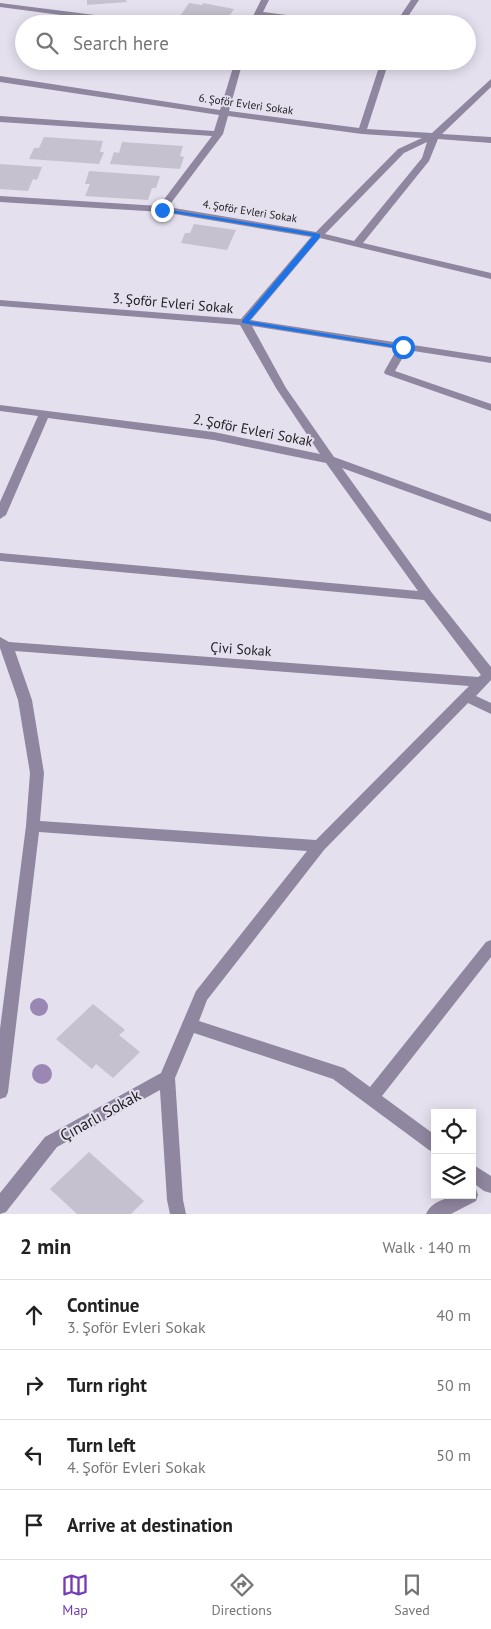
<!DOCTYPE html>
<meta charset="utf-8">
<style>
:root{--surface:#fff;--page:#f6f6f6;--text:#222;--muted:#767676;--line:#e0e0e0;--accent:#743db4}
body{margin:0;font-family:"PT Sans",sans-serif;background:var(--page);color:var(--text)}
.controls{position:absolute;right:15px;bottom:15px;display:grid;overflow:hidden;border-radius:0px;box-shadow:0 2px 12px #0003}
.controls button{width:45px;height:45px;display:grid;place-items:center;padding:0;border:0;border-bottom:1px solid var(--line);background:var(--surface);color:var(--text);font:25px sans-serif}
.stop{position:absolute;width:15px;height:15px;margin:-11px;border:4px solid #1a73e8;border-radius:50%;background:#fff}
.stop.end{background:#1a73e8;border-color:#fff;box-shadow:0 1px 5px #0008}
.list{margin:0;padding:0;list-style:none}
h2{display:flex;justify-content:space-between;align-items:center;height:65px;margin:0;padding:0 20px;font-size:21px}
h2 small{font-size:16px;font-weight:400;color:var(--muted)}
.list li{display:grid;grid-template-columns:32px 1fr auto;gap:15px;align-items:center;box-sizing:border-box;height:70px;padding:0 20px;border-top:1px solid var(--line)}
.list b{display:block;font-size:19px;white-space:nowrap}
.list p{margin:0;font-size:16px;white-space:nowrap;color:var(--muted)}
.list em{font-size:16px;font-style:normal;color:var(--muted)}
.icon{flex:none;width:28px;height:28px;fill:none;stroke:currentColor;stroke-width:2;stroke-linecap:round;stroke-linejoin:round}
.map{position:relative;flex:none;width:491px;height:1214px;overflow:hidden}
.search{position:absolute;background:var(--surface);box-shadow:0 2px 12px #0003;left:15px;right:15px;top:15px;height:55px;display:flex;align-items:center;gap:12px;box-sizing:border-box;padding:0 18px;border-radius:28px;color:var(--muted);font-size:19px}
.sheet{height:345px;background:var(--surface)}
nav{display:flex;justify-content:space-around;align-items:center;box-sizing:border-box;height:70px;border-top:1px solid var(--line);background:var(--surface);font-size:14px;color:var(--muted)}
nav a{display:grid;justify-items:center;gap:2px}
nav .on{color:var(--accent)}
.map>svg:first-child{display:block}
.building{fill:#c6c1cf}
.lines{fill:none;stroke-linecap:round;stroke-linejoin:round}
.street{fill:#8f869f;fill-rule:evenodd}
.tree{fill:#9a87b4}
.route{fill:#1a73e8}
.labels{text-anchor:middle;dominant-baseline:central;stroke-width:4;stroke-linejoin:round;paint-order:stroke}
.far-street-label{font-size:11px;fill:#232126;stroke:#e5e0ee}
.street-label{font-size:14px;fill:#232126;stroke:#e5e0ee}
.near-street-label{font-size:16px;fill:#232126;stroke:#e5e0ee}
</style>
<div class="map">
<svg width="491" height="1214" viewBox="0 0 491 1214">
<rect width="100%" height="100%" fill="#e5e0ee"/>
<g class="building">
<path d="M87 0H126L127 2 87 5Z"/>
<path d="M189 3 202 5 203 3 234 9 224 24 178 19Z"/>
<path d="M44 137 103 141 100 152H104L99 164 29 159 34 148H39Z"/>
<path d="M122 142 183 146 180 156 184 157 180 169 110 164 114 152 119 153Z"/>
<path d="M0 164 42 167 37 180 33 179 28 191 0 189Z"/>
<path d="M89 171 160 176 156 188H152L148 200 85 196 90 184H85Z"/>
<path d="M194 224 236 230 227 250 181 243 185 233H190Z"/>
<path d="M93 1004 125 1030 119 1035 140 1052 113 1078 96 1064 92 1069 56 1039Z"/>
<path d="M89 1152 144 1201 131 1214H77L50 1189Z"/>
</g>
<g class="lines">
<g class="street">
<path d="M261 0H269L263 12 342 22 346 24H319L261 17 257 24H249Z"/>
<path d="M411 0H419L403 24H395Z"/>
<path d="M0 3 150 22 154 24H129L0 7Z"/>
<path d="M235 61H243L229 111 359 128 381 61H389L367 129 432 133 491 79V87L442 134 491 137V143L438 139 429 161 363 243 491 273V279L320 238 251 320 491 357V363L407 350 395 371 491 404V411L385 374 384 372 397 349 252 326 286 388 334 457 491 514V522L342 468 432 593 491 667V680L476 696 491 703V714L468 703 324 850 207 1000 199 1021 344 1068 370 1087 486 942 491 940V957L382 1096 435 1135V1153L429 1150 333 1079 194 1033 175 1078 183 1200 186 1214H170L167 1200 160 1090 57 1147 6 1212 0 1214V1193L45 1137 161 1073 196 991 307 851 39 832 8 1092 6 1097 0 1099V1029L26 826 30 773 18 700 0 648V637L9 642 478 677 481 675 424 600 0 561V553L418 591 326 463 214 440 48 418 6 515 0 519V502L38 416 0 411V405L214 432 320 454 276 388 240 325 0 306V300L241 319 311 237 162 212 0 202V196L159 206 212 136 0 122V116L214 131 219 115 0 82V76L220 110ZM228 116 362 134 422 138 398 149 316 232 168 207 223 134ZM427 142 422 158 354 241 325 234 404 153ZM15 651 469 686 316 840 40 821 44 773 32 700Z"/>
<path d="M472 1164 491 1176V1193L484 1191 472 1182Z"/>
<path d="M472 1188 476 1189 478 1195 476 1201 451 1214H426C433 1198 457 1195 472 1195Z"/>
</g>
</g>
<g class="tree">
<circle cx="39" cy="1007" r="9"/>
<circle cx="42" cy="1074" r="10"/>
</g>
<path class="route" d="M159 208 320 234V237L249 321 407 347 403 349 242 323V321L313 236 162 211H159Z"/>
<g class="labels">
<g class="far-street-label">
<text transform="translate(246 104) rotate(8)">6. Şoför Evleri Sokak</text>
<text transform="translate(250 211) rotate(9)">4. Şoför Evleri Sokak</text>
</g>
<g class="street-label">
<text transform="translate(173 303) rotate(5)">3. Şoför Evleri Sokak</text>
<text transform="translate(253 430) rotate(11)">2. Şoför Evleri Sokak</text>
<text transform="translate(241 649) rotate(4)">Çivi Sokak</text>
</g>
<g class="near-street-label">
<text transform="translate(100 1115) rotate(-29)">Çınarlı Sokak</text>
</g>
</g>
</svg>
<div class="controls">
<button><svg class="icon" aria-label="locate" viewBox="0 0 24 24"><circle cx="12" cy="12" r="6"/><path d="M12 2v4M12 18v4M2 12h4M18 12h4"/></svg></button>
<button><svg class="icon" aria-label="layers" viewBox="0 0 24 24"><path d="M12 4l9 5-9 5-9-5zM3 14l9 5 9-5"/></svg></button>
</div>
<div class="stop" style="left:403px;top:347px"></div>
<div class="stop end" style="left:162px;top:210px"></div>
<div class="search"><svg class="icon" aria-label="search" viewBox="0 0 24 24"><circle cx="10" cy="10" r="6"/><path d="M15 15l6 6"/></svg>Search here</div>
</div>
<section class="sheet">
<h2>2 min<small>Walk · 140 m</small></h2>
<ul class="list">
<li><svg class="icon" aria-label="ahead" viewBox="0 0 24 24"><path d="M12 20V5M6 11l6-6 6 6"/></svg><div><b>Continue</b><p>3. Şoför Evleri Sokak</p></div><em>40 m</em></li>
<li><svg class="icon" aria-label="right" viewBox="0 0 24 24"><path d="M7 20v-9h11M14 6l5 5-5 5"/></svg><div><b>Turn right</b></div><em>50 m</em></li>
<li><svg class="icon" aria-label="left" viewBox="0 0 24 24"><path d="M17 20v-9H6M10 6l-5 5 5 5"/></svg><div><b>Turn left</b><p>4. Şoför Evleri Sokak</p></div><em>50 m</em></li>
<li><svg class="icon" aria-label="arrive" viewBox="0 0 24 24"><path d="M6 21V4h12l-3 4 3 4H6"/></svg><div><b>Arrive at destination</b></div></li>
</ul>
</section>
<nav>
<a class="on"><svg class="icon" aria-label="map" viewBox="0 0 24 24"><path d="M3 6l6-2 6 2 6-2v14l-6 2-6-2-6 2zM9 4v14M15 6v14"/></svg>Map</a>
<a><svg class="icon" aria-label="directions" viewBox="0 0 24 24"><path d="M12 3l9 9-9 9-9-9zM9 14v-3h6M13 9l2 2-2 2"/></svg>Directions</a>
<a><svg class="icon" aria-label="saved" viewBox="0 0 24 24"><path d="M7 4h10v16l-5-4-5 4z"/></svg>Saved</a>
</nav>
